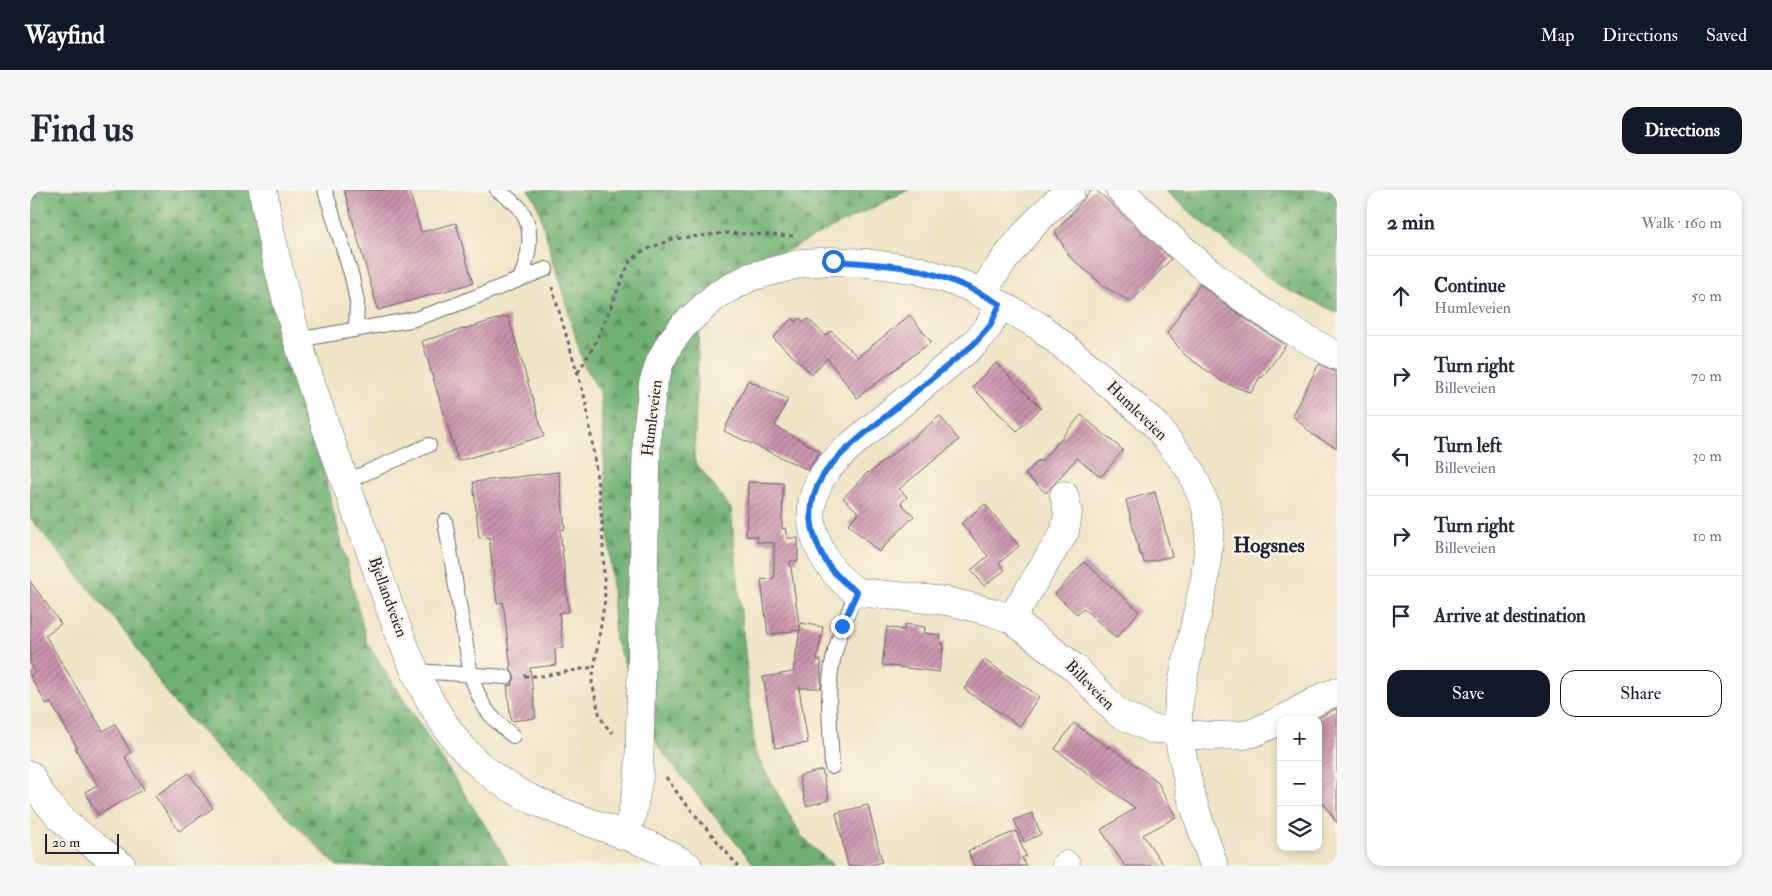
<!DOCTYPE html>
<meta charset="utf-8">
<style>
:root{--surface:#fff;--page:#f6f6f7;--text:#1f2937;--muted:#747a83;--line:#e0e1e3;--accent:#111827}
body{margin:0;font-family:"IM FELL Double Pica",serif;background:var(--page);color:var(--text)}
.controls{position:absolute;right:15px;bottom:15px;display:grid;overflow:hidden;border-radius:10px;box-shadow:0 2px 8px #0003}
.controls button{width:45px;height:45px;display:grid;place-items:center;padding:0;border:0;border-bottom:1px solid var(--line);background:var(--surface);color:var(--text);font:25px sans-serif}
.scale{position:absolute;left:15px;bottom:12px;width:74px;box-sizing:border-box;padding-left:5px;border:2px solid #22223b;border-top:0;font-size:14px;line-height:18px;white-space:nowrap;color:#22223b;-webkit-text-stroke:4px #fcf5e5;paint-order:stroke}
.stop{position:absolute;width:15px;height:15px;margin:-11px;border:4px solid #1a73e8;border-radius:50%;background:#fff}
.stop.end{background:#1a73e8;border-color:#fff;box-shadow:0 1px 5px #0008}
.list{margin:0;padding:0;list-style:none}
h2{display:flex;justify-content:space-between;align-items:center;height:65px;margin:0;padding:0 20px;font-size:21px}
h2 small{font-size:16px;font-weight:400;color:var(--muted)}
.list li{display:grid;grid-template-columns:32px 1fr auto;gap:15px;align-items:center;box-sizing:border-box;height:80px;padding:0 20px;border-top:1px solid var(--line)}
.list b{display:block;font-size:19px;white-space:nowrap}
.list p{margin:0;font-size:16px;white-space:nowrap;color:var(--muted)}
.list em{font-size:16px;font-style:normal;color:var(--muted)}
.actions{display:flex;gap:10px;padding:15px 20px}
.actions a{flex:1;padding:11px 0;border:1px solid var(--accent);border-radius:15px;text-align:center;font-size:18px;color:var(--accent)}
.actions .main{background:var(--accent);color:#fff}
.icon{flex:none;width:28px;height:28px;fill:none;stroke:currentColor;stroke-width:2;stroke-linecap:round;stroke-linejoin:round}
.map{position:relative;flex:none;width:1307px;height:676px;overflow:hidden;border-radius:15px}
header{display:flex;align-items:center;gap:30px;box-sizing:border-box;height:70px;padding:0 25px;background:var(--accent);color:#fff}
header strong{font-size:24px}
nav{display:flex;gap:28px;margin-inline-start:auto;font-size:18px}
.intro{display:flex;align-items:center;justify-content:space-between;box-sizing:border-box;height:120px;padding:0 30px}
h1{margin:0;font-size:35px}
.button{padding:12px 22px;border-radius:15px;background:var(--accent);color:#fff;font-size:18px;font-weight:700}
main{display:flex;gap:30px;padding:0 30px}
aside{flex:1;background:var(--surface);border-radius:15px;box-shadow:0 2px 8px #0003}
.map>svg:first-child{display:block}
.forest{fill:url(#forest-firs);stroke:#4a6a57}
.building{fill:url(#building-hatch)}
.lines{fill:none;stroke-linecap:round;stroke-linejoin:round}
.service-casing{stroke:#6a666c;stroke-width:16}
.minor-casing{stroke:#6a666c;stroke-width:29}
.path{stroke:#6a666c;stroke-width:3;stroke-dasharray:4 4;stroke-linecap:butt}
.service{stroke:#fff;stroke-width:14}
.minor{stroke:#fff;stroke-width:28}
.route{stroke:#1a73e8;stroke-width:6}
.labels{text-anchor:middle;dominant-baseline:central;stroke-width:5;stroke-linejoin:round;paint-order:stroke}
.street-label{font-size:16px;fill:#22223b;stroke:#fcf5e5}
.district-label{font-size:21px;font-weight:bold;fill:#22223b;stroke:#fcf5e5}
</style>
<header>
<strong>Wayfind</strong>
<nav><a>Map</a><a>Directions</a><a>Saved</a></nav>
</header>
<div class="intro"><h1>Find us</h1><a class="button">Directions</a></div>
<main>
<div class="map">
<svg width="1307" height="676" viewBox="0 0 1307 676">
<defs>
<pattern id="forest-firs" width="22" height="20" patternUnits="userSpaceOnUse" patternTransform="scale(1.25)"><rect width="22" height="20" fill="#71b173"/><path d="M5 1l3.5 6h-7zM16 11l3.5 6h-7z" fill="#5c9060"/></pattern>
<pattern id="building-hatch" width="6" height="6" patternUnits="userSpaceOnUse" patternTransform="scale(1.25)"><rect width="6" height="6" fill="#c993ac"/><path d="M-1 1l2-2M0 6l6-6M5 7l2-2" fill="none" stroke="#a3788d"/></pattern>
</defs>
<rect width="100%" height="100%" fill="#fcf5e5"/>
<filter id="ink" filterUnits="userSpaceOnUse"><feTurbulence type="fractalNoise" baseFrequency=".02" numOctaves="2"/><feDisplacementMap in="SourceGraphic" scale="10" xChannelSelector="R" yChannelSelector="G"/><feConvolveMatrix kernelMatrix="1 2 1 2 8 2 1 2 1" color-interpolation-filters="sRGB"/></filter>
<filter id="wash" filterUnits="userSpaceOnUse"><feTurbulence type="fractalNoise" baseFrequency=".0096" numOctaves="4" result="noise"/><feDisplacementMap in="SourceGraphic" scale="20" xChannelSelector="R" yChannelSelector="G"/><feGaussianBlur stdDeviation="1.12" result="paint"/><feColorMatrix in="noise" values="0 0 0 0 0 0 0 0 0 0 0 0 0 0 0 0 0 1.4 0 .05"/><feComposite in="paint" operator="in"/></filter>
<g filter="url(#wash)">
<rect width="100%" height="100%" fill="#efe5c6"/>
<g class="forest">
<path d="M0 0H222L337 453 467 654 479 676H307L145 515 99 447 0 328Z"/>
<path d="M498 0H878L684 97 670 106 664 270 701 319 725 563 772 647 804 676H725L629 558 585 450 570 202 554 176 506 11Z"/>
<path d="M1134 0H1307V122L1250 97Z"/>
</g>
<g id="blocks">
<g class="building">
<path d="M314 0H379L391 42 426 33 443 93 348 120Z"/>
<path d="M1062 0H1066L1141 69 1101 112 1075 97 1040 67 1025 42Z"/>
<path d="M1170 94 1217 130 1256 155 1232 188 1230 187 1221 203 1193 192 1155 165 1137 143Z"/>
<path d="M880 125 901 152 827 208 797 168 782 184 743 148 763 128 766 132 769 128 774 132 778 129 796 146 801 141 828 167Z"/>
<path d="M478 126 514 246 428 271 392 151Z"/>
<path d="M966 173 1011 218 987 241 942 197Z"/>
<path d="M1289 174 1307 183V258L1283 245 1262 225Z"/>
<path d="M718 190 758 209 745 236 790 261 778 280 694 241Z"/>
<path d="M1051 225 1093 260 1071 287 1047 268 1016 303 995 284 1009 270 1011 272Z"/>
<path d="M910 226 929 250 869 299 877 307 871 313 884 326 849 362 818 334 829 323 813 308 838 282 839 283Z"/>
<path d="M529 282 535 339 530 340 539 422 529 423 533 458 525 459 526 475 500 478 506 528 481 531 477 496 482 495 485 487 481 480 473 412 467 413 459 347 449 348 443 292Z"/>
<path d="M718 292 753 293 752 339 755 338 757 348H768V371H760L770 440 738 445 731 390 744 388V353L727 352V346H716Z"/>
<path d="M1125 302 1142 366 1114 373 1112 365H1110L1096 310Z"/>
<path d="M955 314 989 356 969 373 975 380 954 396 941 380 958 366 931 333Z"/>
<path d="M1054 372 1109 421 1086 448 1053 418 1047 424 1025 404Z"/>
<path d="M0 391 31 434 15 445 73 541 85 534 101 563 95 567 114 599 68 625 55 602 67 595 45 558 47 557 21 513 17 515 0 486 5 482 0 473Z"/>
<path d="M771 433 793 437 787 470H791V498H769L778 553 745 558 733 487 763 482Z"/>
<path d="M875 434 895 437 894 443 911 445 910 453H914L909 482 852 475 857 437 874 440Z"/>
<path d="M954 470 1009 506 990 536 934 499Z"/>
<path d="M1307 518V633L1288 605V528Z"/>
<path d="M1044 533 1078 558 1079 556 1127 591 1146 627 1113 645 1134 676H1095L1071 640 1105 618 1025 559Z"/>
<path d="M792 580 799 610 776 616 769 586Z"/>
<path d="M159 583 183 618 149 641 125 606Z"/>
<path d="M838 615 852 672 837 676H818L806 623Z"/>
<path d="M1002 623 1011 644 994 652 984 630Z"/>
<path d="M986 641 996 666 992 668 996 676H944L938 661Z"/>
</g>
</g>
</g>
<g filter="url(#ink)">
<use href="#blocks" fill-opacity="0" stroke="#6a666c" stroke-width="1"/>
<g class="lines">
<defs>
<g id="service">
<path d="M295 0 322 87 327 112 326 139"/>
<path d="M467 0C474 5 483 11 489 17 506 38 499 68 490 89"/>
<path d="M267 150 385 129 425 115 516 79"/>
<path d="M315 292 399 255"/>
<path d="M415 331 441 485C451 516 457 525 483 546"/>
<path d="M386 481 476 487"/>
<path d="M802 577C801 544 796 508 802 475 807 449 816 426 827 402"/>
</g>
<g id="minor">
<path d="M233 0C252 121 294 235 336 349 364 426 389 524 454 579 514 629 594 634 658 676"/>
<path d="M1090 0C1126 34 1161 69 1201 99 1234 125 1271 146 1307 166"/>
<path d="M951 103C975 67 1006 26 1041 0"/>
<path d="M970 114 959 136 944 154C915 178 885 202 856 226 836 243 806 265 792 287 767 328 790 377 827 402L917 411 962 422 981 429 1045 478 1088 523 1122 539 1147 540 1154 544 1181 546 1213 545 1223 543 1251 530"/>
<path d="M981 429 1035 341 1038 323 1034 305"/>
<path d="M1252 530 1295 506 1307 502"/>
<path d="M0 585C5 594 10 604 17 612 37 638 66 657 92 676"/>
<path d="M594 646 602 625 609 586 617 241 623 194 630 172 640 153 654 135 687 105 720 87 773 73 803 71 837 73 888 80 937 96 1009 136 1070 186 1126 235 1161 281 1176 317 1180 341 1175 388 1155 479 1149 512 1147 540 1161 606 1184 676"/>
<path d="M1036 675V676"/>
</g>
</defs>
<use href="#service" class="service-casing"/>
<use href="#minor" class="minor-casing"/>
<g class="path">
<path d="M522 97 556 212 566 280 572 332 575 409 562 492 569 523 574 534 583 543"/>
<path d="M548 182 564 156 600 71 613 61 642 49 696 43 767 46"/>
<path d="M494 486H512L564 477"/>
<path d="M636 587 651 608 708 676"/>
</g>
<use href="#service" class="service"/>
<use href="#minor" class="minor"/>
</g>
</g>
<g class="lines" filter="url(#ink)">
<path class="route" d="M803 71C831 73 860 74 888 80 917 87 944 99 970 114L960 136 944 154C915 178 885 202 856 226 836 243 806 265 792 287 767 328 789 377 827 402L812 436"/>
</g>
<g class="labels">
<g class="street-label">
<text transform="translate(1107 221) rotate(44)">Humleveien</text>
<text transform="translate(622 228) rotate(-83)">Humleveien</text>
<text transform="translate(358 407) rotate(70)">Bjellandveien</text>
<text transform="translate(1060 495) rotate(45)">Billeveien</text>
</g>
<g class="district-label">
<text x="1239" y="355">Hogsnes</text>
</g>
</g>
</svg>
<div class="controls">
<button>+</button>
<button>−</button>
<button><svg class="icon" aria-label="layers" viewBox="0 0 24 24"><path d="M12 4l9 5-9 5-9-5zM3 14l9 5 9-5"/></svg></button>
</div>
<div class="scale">20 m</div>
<div class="stop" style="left:803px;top:71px"></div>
<div class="stop end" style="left:812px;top:436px"></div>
</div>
<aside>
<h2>2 min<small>Walk · 160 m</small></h2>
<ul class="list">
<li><svg class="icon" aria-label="ahead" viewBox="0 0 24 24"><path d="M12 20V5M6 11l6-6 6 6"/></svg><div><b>Continue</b><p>Humleveien</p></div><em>50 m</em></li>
<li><svg class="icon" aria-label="right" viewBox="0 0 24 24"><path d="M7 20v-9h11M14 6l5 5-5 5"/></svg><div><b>Turn right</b><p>Billeveien</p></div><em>70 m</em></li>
<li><svg class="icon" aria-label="left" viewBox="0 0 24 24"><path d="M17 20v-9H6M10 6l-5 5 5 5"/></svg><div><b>Turn left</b><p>Billeveien</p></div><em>30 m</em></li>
<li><svg class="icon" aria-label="right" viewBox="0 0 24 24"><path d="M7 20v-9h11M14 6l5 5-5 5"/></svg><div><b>Turn right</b><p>Billeveien</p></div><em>10 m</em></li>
<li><svg class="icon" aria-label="arrive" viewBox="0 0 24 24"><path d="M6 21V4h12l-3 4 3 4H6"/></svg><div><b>Arrive at destination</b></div></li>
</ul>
<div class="actions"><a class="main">Save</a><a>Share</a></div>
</aside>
</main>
